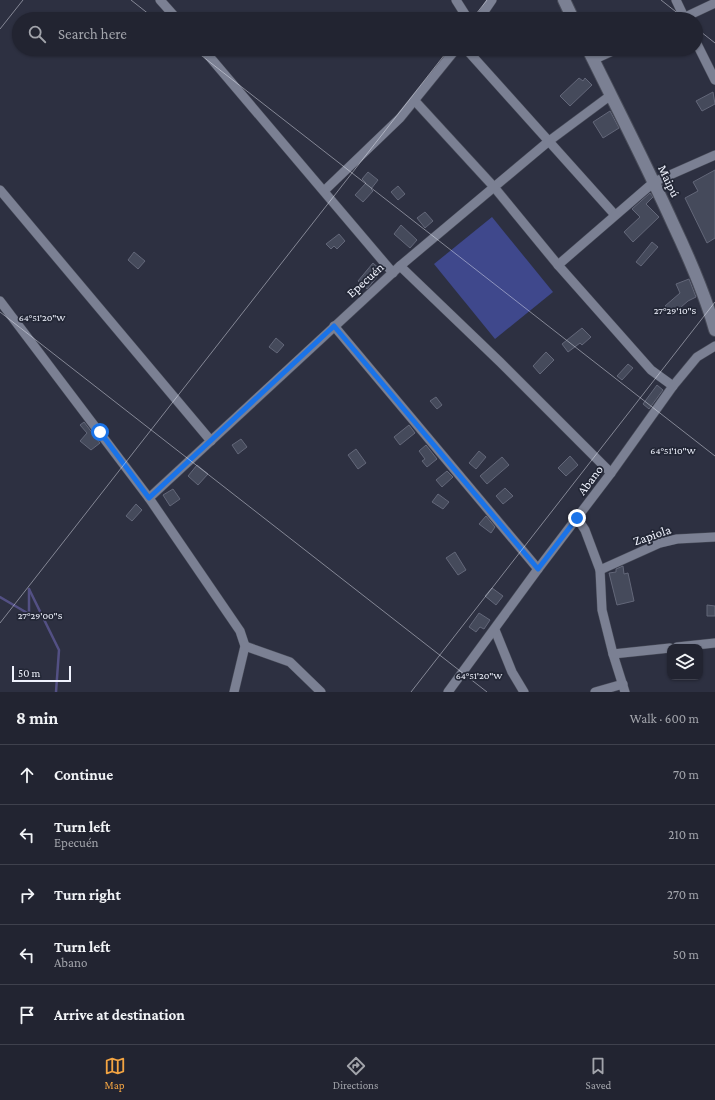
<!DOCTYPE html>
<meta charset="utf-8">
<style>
:root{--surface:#222431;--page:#2a2c39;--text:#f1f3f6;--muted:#a2a4ab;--line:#3f414d;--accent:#f3a442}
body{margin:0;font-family:"Crimson Pro",serif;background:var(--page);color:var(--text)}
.controls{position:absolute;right:12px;bottom:12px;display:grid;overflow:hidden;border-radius:8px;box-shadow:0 1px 3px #0004}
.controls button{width:36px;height:36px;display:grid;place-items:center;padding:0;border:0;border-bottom:1px solid var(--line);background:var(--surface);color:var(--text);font:20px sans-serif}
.scale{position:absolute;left:12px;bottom:10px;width:59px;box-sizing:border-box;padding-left:4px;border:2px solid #eff2fd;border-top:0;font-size:11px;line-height:14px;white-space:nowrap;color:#eff2fd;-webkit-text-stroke:3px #232736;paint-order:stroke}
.stop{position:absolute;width:12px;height:12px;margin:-9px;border:3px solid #1a73e8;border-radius:50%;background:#fff}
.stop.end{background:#1a73e8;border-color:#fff;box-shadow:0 1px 4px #0008}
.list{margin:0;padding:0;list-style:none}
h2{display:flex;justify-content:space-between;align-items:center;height:52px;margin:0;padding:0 16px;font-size:17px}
h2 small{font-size:13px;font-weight:400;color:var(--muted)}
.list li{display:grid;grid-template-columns:26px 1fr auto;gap:12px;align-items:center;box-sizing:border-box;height:60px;padding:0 16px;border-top:1px solid var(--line)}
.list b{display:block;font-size:15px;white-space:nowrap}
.list p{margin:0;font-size:13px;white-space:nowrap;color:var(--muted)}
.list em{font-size:13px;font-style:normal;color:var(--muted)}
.icon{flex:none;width:22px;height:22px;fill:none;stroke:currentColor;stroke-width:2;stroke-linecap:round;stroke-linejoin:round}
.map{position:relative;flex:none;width:715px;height:692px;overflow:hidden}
.search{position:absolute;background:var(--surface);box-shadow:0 1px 3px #0004;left:12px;right:12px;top:12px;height:44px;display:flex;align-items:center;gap:10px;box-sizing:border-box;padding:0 14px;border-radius:22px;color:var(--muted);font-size:15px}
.sheet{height:352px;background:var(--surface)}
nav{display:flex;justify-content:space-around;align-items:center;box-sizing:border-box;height:56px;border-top:1px solid var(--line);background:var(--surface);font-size:11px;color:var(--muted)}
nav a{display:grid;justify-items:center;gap:2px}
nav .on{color:var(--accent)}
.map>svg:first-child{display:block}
.green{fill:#3f488c}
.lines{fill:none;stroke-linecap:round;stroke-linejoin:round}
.stream{stroke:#535084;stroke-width:2.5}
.building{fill:#454a5b;stroke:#636779}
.street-casing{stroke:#494c5a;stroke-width:10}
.secondary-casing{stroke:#494c5a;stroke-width:14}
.street{stroke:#7b8093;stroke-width:9}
.secondary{stroke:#7b8093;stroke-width:12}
.route{stroke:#1a73e8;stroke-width:5}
.ticks{fill:none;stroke:#eff2fd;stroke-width:1;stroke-opacity:0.45}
.labels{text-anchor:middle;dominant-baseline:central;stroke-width:3.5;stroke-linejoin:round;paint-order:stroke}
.street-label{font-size:13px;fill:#eff2fd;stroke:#232736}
.ticks-label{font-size:10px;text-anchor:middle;fill:#eff2fd;stroke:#232736;stroke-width:3.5;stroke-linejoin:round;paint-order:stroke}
</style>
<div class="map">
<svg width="715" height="692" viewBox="0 0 715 692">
<rect width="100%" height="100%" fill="#2d3041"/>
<path class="green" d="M492 217 553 292 495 339 434 264Z"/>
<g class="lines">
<g class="stream">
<path d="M29 589 59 650 56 692"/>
<path d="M0 597 29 614V589"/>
</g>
</g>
<g class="building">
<path d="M579 78 583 81 585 78 592 85 570 106 560 96Z"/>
<path d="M713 92 715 104 702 111 696 101Z"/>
<path d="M610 111 619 128 603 138 593 122Z"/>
<path d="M715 170V238L707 243 685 198 698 191 693 182Z"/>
<path d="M368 172 378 180 371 189 373 191 363 202 355 195 366 183 362 179Z"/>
<path d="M398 186 405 194 398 200 391 192Z"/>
<path d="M650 193 653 197 646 204 659 217 633 242 624 232 640 217 632 209Z"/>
<path d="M425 212 433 221 425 228 417 218Z"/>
<path d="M401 225 417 240 410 248 394 234Z"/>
<path d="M339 234 345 241 337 249 334 246 331 249 326 244Z"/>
<path d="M652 242 658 247 641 266 636 262Z"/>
<path d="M134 252 145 261 138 269 128 260Z"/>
<path d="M373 263 382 271 367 289 358 281Z"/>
<path d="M689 279 696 297 688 301 673 314 665 306 680 293 676 284Z"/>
<path d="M582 328 591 337 582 345 580 343 568 352 562 344Z"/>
<path d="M276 338 284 345 277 353 269 347Z"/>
<path d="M546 352 554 360 540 374 533 366Z"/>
<path d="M628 364 633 368 622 380 617 376Z"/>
<path d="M657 385 663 390 649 409 643 404Z"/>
<path d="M436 397 442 405 437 409 430 401Z"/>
<path d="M84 422 100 443 91 450 80 441 87 433 80 425Z"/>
<path d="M409 425 415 433 400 445 394 437Z"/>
<path d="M241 439 247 447 238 454 232 445Z"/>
<path d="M426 445 437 459 427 467 422 461 425 459 419 451Z"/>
<path d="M356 449 366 463 358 469 348 455Z"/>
<path d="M479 451 486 457 476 469 469 463Z"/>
<path d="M570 456 578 465 566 476 558 468Z"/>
<path d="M502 457 509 465 487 484 480 476Z"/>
<path d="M197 465 208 474 198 485 188 476Z"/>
<path d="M447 471 453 477 442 487 436 480Z"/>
<path d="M505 488 513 496 503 504 496 496Z"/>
<path d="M173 489 180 499 170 506 163 495Z"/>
<path d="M438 494 449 502 443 509 432 502Z"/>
<path d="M136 504 142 510 132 521 126 516Z"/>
<path d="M486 516 495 527 491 533 479 524Z"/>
<path d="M455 552 466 570 458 575 446 558Z"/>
<path d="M623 566 624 574 628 573 634 601 617 605 609 573 616 572V569Z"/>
<path d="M492 588 503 596 496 605 485 596Z"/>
<path d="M707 605 715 606V616H707Z"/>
<path d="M479 613 490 620 484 629 480 627 476 632 469 627Z"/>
</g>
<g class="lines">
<defs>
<g id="street">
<path d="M160 0 177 19"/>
<path d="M456 0 468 19"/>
<path d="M676 0 685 19"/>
<path d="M479 19 492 0"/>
<path d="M681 19 715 3"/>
<path d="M696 42 715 80"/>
<path d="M203 49 393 273"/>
<path d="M466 49 615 215"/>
<path d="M593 60 617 49"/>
<path d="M415 101 494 187 558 265 651 370 673 386"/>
<path d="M0 190 211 441"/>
<path d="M324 191 400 118 456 49"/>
<path d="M558 265 654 182 715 155"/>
<path d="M400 266 500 362 611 473"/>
<path d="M0 301 149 498 240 631 245 646 234 692"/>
<path d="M334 326 538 569"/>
<path d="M149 498 400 266 549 141 611 95"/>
<path d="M577 518 585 530 600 570 602 610 613 654 625 692"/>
<path d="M600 570 660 543 677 539 715 537"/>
<path d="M495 630 512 672 524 692"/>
<path d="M245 646 290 662 321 692"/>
<path d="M677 647 715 643"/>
<path d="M613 654 670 648"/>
<path d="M448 692 538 569 611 473 673 386 697 357 715 346"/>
<path d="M595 692 623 684"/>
</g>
<g id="secondary">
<path d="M564 0 573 19"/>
<path d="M588 49C617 108 647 166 674 226 690 260 705 294 715 330"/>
</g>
</defs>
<use href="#street" class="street-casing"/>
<use href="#secondary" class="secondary-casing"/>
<use href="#street" class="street"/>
<use href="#secondary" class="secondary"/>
</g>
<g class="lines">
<path class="route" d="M100 432 149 498 334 326 538 569 577 518"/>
</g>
<path class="ticks" d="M131 0 155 19M661 0 685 19M472 19 487 0M696 28 715 43M0 29 23 0M193 49 715 456M0 312 487 692M0 623 449 49M411 692 715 302"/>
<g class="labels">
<g class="street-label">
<text transform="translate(669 181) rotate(65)">Maipú</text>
<text transform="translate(365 280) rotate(-42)">Epecuén</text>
<text transform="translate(590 480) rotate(-53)">Abano</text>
<text transform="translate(652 535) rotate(-19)">Zapiola</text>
</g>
</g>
<g class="ticks-label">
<text x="675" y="314">27°29'10"S</text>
<text x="42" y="321">64°51'20"W</text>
<text x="673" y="454">64°51'10"W</text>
<text x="40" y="619">27°29'00"S</text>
<text x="479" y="679">64°51'20"W</text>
</g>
</svg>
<div class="controls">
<button><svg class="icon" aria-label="layers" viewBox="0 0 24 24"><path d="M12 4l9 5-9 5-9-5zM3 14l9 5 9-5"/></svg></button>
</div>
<div class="scale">50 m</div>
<div class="stop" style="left:100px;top:432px"></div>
<div class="stop end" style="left:577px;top:518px"></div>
<div class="search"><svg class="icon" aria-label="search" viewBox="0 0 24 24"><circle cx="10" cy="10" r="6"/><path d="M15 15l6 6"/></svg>Search here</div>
</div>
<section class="sheet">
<h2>8 min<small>Walk · 600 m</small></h2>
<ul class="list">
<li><svg class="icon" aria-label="ahead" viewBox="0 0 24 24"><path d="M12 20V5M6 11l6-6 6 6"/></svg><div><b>Continue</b></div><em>70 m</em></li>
<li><svg class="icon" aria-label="left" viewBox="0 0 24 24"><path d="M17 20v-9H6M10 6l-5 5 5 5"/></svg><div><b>Turn left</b><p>Epecuén</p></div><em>210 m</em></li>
<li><svg class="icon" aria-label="right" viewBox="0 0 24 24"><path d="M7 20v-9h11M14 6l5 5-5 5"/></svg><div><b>Turn right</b></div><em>270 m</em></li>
<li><svg class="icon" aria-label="left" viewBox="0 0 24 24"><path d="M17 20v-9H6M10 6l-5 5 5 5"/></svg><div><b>Turn left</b><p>Abano</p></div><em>50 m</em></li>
<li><svg class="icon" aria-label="arrive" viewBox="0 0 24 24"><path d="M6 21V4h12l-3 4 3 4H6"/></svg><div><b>Arrive at destination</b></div></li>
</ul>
</section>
<nav>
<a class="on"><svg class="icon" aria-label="map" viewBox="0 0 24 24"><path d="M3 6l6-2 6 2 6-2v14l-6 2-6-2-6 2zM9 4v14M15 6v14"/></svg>Map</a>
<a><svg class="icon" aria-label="directions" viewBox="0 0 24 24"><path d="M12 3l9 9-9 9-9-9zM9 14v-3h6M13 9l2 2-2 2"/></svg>Directions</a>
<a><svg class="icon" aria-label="saved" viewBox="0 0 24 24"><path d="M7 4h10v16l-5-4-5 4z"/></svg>Saved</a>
</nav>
